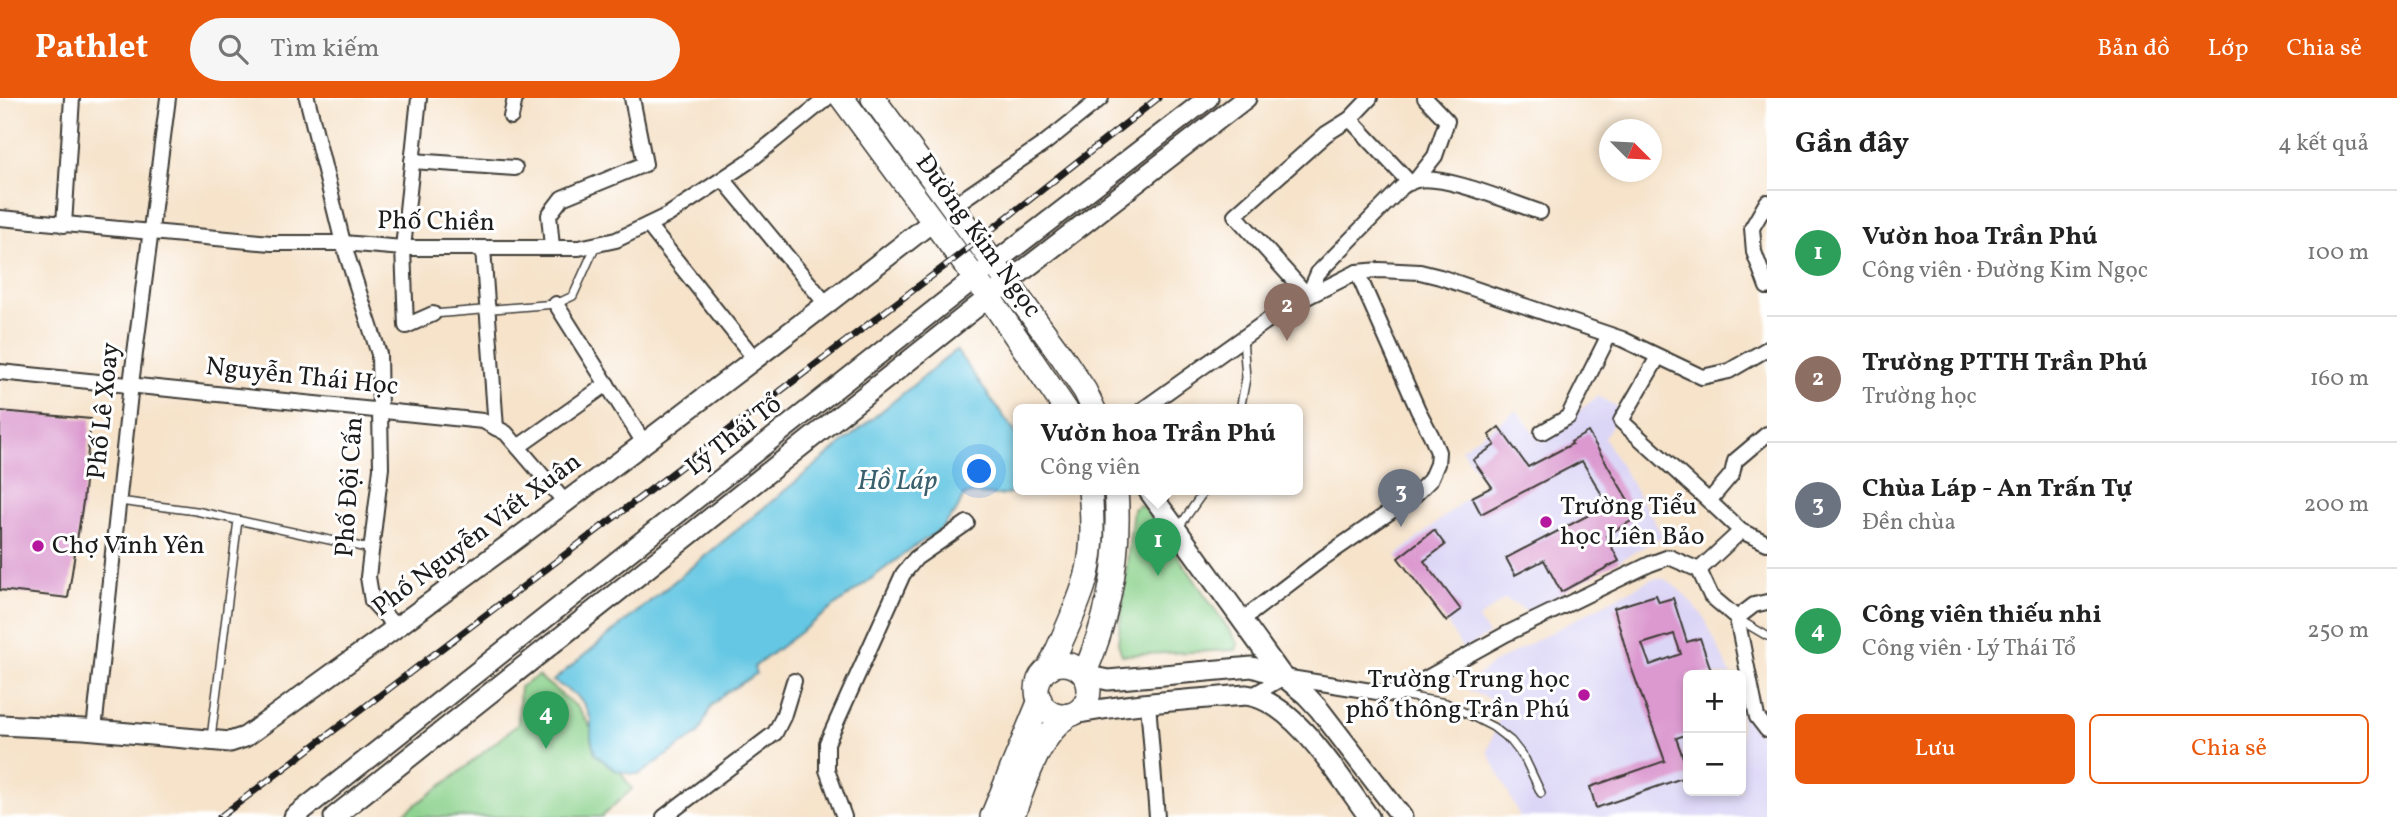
<!DOCTYPE html>
<html lang="vi">
<meta charset="utf-8">
<style>
:root{--surface:#fff;--page:#f6f6f6;--text:#222;--muted:#767676;--line:#e0e0e0;--accent:#ea580c}
body{margin:0;font-family:Vollkorn,serif;background:var(--page);color:var(--text)}
.controls{position:absolute;right:21px;bottom:21px;display:grid;overflow:hidden;border-radius:10px;box-shadow:0 4px 10px #0003}
.controls button{width:63px;height:63px;display:grid;place-items:center;padding:0;border:0;border-bottom:2px solid var(--line);background:var(--surface);color:var(--text);font:35px sans-serif}
.compass{position:absolute;left:1599px;top:21px;width:63px;height:63px;border-radius:50%;background:var(--surface);box-shadow:0 4px 10px #0003;rotate:114deg}
.you{position:absolute;left:980px;top:374px;width:24px;height:24px;margin:-18px;border:5px solid #fff;border-radius:50%;background:#1a73e8;box-shadow:0 0 0 10px #1a73e833}
.badge{display:grid;place-items:center;width:46px;height:46px;border-radius:50%;background:var(--accent);color:#fff;font-size:23px;font-weight:700}
.pin{position:absolute;translate:-50% -58px;filter:drop-shadow(0 2px 4px #0008)}
.pin::after{content:'';position:absolute;top:37px;width:24px;height:21px;background:inherit;clip-path:polygon(0 0,100% 0,50% 100%)}
.popup{position:absolute;left:1013px;top:306px;width:290px;height:91px;box-sizing:border-box;display:grid;place-content:center;border-radius:10px;background:var(--surface);filter:drop-shadow(0 2px 5px #0005);font-size:23px;white-space:nowrap;color:var(--muted)}
.popup b{font-size:26px;color:var(--text)}
.popup::after{content:'';position:absolute;left:50%;top:100%;margin-left:-14px;border:14px solid transparent;border-top-color:var(--surface)}
.list{margin:0;padding:0;list-style:none}
h2{display:flex;justify-content:space-between;align-items:center;height:91px;margin:0;padding:0 28px;font-size:30px}
h2 small{font-size:23px;font-weight:400;color:var(--muted)}
.list li{display:grid;grid-template-columns:46px 1fr auto;gap:21px;align-items:center;box-sizing:border-box;height:126px;padding:0 28px;border-top:2px solid var(--line)}
.list b{display:block;font-size:26px;white-space:nowrap}
.list p{margin:0;font-size:23px;white-space:nowrap;color:var(--muted)}
.list em{font-size:23px;font-style:normal;color:var(--muted)}
.actions{display:flex;gap:14px;padding:21px 28px}
.actions a{flex:1;padding:16px 0;border:2px solid var(--accent);border-radius:10px;text-align:center;font-size:24px;color:var(--accent)}
.actions .main{background:var(--accent);color:#fff}
.icon{flex:none;width:38px;height:38px;fill:none;stroke:currentColor;stroke-width:2;stroke-linecap:round;stroke-linejoin:round}
.map{position:relative;flex:none;width:1767px;height:719px;overflow:hidden}
header{display:flex;align-items:center;gap:42px;box-sizing:border-box;height:98px;padding:0 35px;background:var(--accent);color:#fff}
header strong{font-size:33px}
nav{display:flex;gap:38px;margin-inline-start:auto;font-size:24px}
.search{width:490px;height:63px;background:var(--page);display:flex;align-items:center;gap:18px;box-sizing:border-box;padding:0 24px;border-radius:38px;color:var(--muted);font-size:26px}
main{display:flex}
aside{flex:1;background:var(--surface)}
.map>svg:first-child{display:block}
.built{fill:#dcd6f6}
.green{fill:#8bd18c;stroke:#547654;stroke-width:2}
.water{fill:#65c7e3;stroke:#407280;stroke-width:2}
.building{fill:#db99cf;fill-rule:evenodd}
.lines{fill:none;stroke-linecap:round;stroke-linejoin:round}
.lane-casing{stroke:#3d3a36;stroke-width:10}
.street-casing{stroke:#3d3a36;stroke-width:18}
.secondary-casing{stroke:#3d3a36;stroke-width:23}
.primary-casing{stroke:#3d3a36;stroke-width:26}
.lane{stroke:#fff;stroke-width:7}
.street{stroke:#fff;stroke-width:14}
.secondary{stroke:#fff;stroke-width:19}
.primary{stroke:#fff;stroke-width:23}
.rail-casing{stroke:#1c1c1c;stroke-width:7}
.rail{stroke:#fff;stroke-width:4.5;stroke-dasharray:13;stroke-linecap:butt}
.poi-dot{fill:#b5179e;stroke:#fff;stroke-width:2.5}
.labels{text-anchor:middle;dominant-baseline:central;stroke-width:6;stroke-linejoin:round;paint-order:stroke}
.street-label{font-size:26px;fill:#1c1c1c;stroke:#fff}
.poi-label{font-size:26px;fill:#1c1c1c;stroke:#fff;text-anchor:start}
.water-label{font-size:28px;font-style:italic;fill:#39606c;stroke:#fff}
</style>
<header>
<strong>Pathlet</strong>
<div class="search"><svg class="icon" aria-label="search" viewBox="0 0 24 24"><circle cx="10" cy="10" r="6"/><path d="M15 15l6 6"/></svg>Tìm kiếm</div>
<nav><a>Bản đồ</a><a>Lớp</a><a>Chia sẻ</a></nav>
</header>
<main>
<div class="map">
<svg width="1767" height="719" viewBox="0 0 1767 719">
<rect width="100%" height="100%" fill="#fff"/>
<filter id="ink" filterUnits="userSpaceOnUse"><feTurbulence type="fractalNoise" baseFrequency=".0143" numOctaves="2"/><feDisplacementMap in="SourceGraphic" scale="14" xChannelSelector="R" yChannelSelector="G"/><feConvolveMatrix kernelMatrix="1 2 1 2 8 2 1 2 1" color-interpolation-filters="sRGB"/></filter>
<filter id="wash" filterUnits="userSpaceOnUse"><feTurbulence type="fractalNoise" baseFrequency=".00686" numOctaves="4" result="noise"/><feDisplacementMap in="SourceGraphic" scale="28" xChannelSelector="R" yChannelSelector="G"/><feGaussianBlur stdDeviation="1.57" result="paint"/><feColorMatrix in="noise" values="0 0 0 0 0 0 0 0 0 0 0 0 0 0 0 0 0 1.4 0 .05"/><feComposite in="paint" operator="in"/></filter>
<g filter="url(#wash)">
<rect width="100%" height="100%" fill="#f6e3ca"/>
<g class="built">
<path d="M1598 298 1622 312 1604 340 1663 438 1528 514 1505 501 1478 521 1488 537 1463 552 1446 523 1396 458 1485 385 1461 351 1517 312 1540 343Z"/>
<path d="M1658 480 1667 482 1682 494 1704 519 1731 577H1688V693H1741V602L1753 630 1767 640V719H1520L1488 654 1503 607 1468 592 1474 580 1492 566 1651 481Z"/>
</g>
<g class="green">
<path d="M1139 407 1145 410 1238 545 1236 552 1122 557 1118 545 1133 411Z"/>
<path d="M538 578 577 609 632 691 601 719H399L456 677 518 626 520 589Z"/>
</g>
<path class="water" d="M956 252 1017 337 1018 391C1000 403 983 393 964 397L957 412 940 432 912 450 754 569 756 576 724 596 711 608 699 635 640 676H632L615 672 595 656 591 640V621L584 606 576 597 553 583Z"/>
<g id="blocks">
<g class="building">
<path d="M0 313 91 321 83 404 68 500 0 492Z"/>
<path d="M1499 329 1528 369 1572 346 1571 344 1588 334 1638 419 1606 438 1619 463 1561 494 1544 462 1515 477 1506 460 1608 407 1582 363 1481 416 1472 399 1492 389 1473 362 1495 347 1489 337Z"/>
<path d="M1434 432 1445 447 1424 463 1461 512 1446 523 1398 460Z"/>
<path d="M1656 497 1659 504 1673 500 1687 544 1700 540 1712 575 1688 577V636L1676 640 1684 662 1688 660V678L1596 710 1590 689 1665 663 1630 566 1614 510ZM1674 536 1681 556 1650 567 1642 546Z"/>
</g>
</g>
</g>
<g filter="url(#ink)">
<use href="#blocks" fill-opacity="0" stroke="#3d3a36" stroke-width="2"/>
<g class="lines">
<defs>
<g id="lane">
<path d="M433 216 556 206 573 198 596 147"/>
<path d="M1240 312 1246 280 1243 240"/>
<path d="M119 403 196 413 371 451"/>
<path d="M1179 429 1205 392"/>
<path d="M1738 521 1767 538"/>
<path d="M1400 597 1446 605 1493 629 1511 643 1525 661 1541 695"/>
<path d="M211 640 238 422"/>
</g>
<g id="street">
<path d="M307 0 343 145 379 256 381 370 368 479 372 503 397 530"/>
<path d="M419 0 403 150 406 228 433 216"/>
<path d="M511 19 515 0"/>
<path d="M1350 21 1370 0"/>
<path d="M412 63 515 70"/>
<path d="M723 81 827 207"/>
<path d="M1416 82 1435 58 1447 23 1425 0"/>
<path d="M1410 85 1350 21 1326 36 1235 117 1308 198 1318 175 1402 89C1406 86 1412 83 1417 82 1444 76 1512 105 1540 114"/>
<path d="M1767 104 1752 130 1754 154 1767 189"/>
<path d="M953 108 1045 45 1101 0"/>
<path d="M0 120 271 145H343L403 150H579L616 142 668 117 748 64 827 0"/>
<path d="M64 127 72 0"/>
<path d="M648 127 755 261"/>
<path d="M552 149 549 117 562 100 645 66 632 0"/>
<path d="M483 150 496 330"/>
<path d="M556 206 644 345"/>
<path d="M1658 259 1621 323 1709 403"/>
<path d="M0 274 483 323 506 335 565 404"/>
<path d="M1142 312 1285 210 1357 174 1380 172 1420 174 1440 179 1622 241 1702 279 1729 273 1767 251"/>
<path d="M1542 334 1568 319 1609 237"/>
<path d="M518 349 607 286"/>
<path d="M1741 433 1767 445"/>
<path d="M1699 472 1741 433 1709 403 1732 376 1735 363 1767 336"/>
<path d="M1737 520 1754 507 1767 504"/>
<path d="M1242 522 1323 460 1416 396 1430 382 1437 366 1438 354 1431 337 1418 312 1357 174"/>
<path d="M1253 597 1284 579 1396 597 1506 536 1650 466 1669 459 1699 472 1711 498 1737 520 1757 619 1767 632"/>
<path d="M1148 605 1157 719"/>
<path d="M94 632 131 286 168 0"/>
<path d="M664 719 775 635 783 619 794 583"/>
<path d="M844 719 827 672V645L903 476 916 460 967 425"/>
</g>
<g id="secondary">
<path d="M1148 392 1283 579"/>
<path d="M1084 577 1108 582 1252 569 1284 579 1306 597 1319 611 1402 719"/>
<path d="M1069 617C1127 605 1187 602 1246 597 1294 602 1342 683 1369 719"/>
<path d="M0 627 84 631 230 644 245 639C478 472 707 300 933 123"/>
<path d="M294 719 975 180 1208 0"/>
<path d="M334 719 989 199 1246 0"/>
</g>
<g id="primary">
<path d="M842 0 989 199 1066 312"/>
<path d="M873 0 1063 260 1085 293 1094 312"/>
<circle cx="1063" cy="592" r="26"/>
<path d="M1049 570C1061 544 1074 517 1083 490 1094 459 1093 424 1090 392"/>
<path d="M1084 577C1109 518 1121 456 1116 392"/>
<path d="M992 719 1040 602"/>
<path d="M1012 719C1026 685 1037 639 1069 617"/>
</g>
</defs>
<use href="#lane" class="lane-casing"/>
<use href="#street" class="street-casing"/>
<use href="#secondary" class="secondary-casing"/>
<use href="#primary" class="primary-casing"/>
<use href="#lane" class="lane"/>
<use href="#street" class="street"/>
<use href="#secondary" class="secondary"/>
<use href="#primary" class="primary"/>
<defs>
<path id="rail" d="M220 719 958 158 1158 0"/>
</defs>
<use href="#rail" class="rail-casing"/>
<use href="#rail" class="rail"/>
</g>
</g>
<g class="poi-dot">
<circle cx="1546" cy="424" r="7"/>
<circle cx="38" cy="448" r="7"/>
<circle cx="1584" cy="597" r="7"/>
</g>
<g class="labels">
<g class="street-label">
<text transform="translate(436 124) rotate(1)">Phố Chiền</text>
<text transform="translate(978 138) rotate(54)">Đường Kim Ngọc</text>
<text transform="translate(302 279) rotate(6)">Nguyễn Thái Học</text>
<text transform="translate(104 313) rotate(-84)">Phố Lê Xoay</text>
<text transform="translate(734 338) rotate(-38)">Lý Thái Tổ</text>
<text transform="translate(350 389) rotate(-86)">Phố Đội Cấn</text>
<text transform="translate(477 437) rotate(-37)">Phố Nguyễn Viết Xuân</text>
</g>
<g class="poi-label">
<text x="1560" y="409">Trường Tiểu<tspan x="1560" dy="30">học Liên Bảo</tspan></text>
<text x="52" y="448">Chợ Vĩnh Yên</text>
<text x="1570" y="582" text-anchor="end">Trường Trung học<tspan x="1570" dy="30">phổ thông Trần Phú</tspan></text>
</g>
<g class="water-label">
<text x="897" y="383">Hồ Láp</text>
</g>
</g>
</svg>
<div class="controls">
<button>+</button>
<button>−</button>
</div>
<svg class="compass" viewBox="-18 -18 36 36"><path d="M0-13l5 13h-10z" fill="#e53935"/><path d="M0 13l5-13h-10z" fill="#767676"/></svg>
<div class="you"></div>
<div class="pin badge" style="left:1158px;top:478px;background:#2e9e5b">1</div>
<div class="popup"><b>Vườn hoa Trần Phú</b>Công viên</div>
<div class="pin badge" style="left:1287px;top:243px;background:#8d6e63">2</div>
<div class="pin badge" style="left:1401px;top:429px;background:#6b7280">3</div>
<div class="pin badge" style="left:546px;top:651px;background:#2e9e5b">4</div>
</div>
<aside>
<h2>Gần đây<small>4 kết quả</small></h2>
<ul class="list">
<li><span class="badge" style="background:#2e9e5b">1</span><div><b>Vườn hoa Trần Phú</b><p>Công viên · Đường Kim Ngọc</p></div><em>100 m</em></li>
<li><span class="badge" style="background:#8d6e63">2</span><div><b>Trường PTTH Trần Phú</b><p>Trường học</p></div><em>160 m</em></li>
<li><span class="badge" style="background:#6b7280">3</span><div><b>Chùa Láp - An Trấn Tự</b><p>Đền chùa</p></div><em>200 m</em></li>
<li><span class="badge" style="background:#2e9e5b">4</span><div><b>Công viên thiếu nhi</b><p>Công viên · Lý Thái Tổ</p></div><em>250 m</em></li>
</ul>
<div class="actions"><a class="main">Lưu</a><a>Chia sẻ</a></div>
</aside>
</main>
